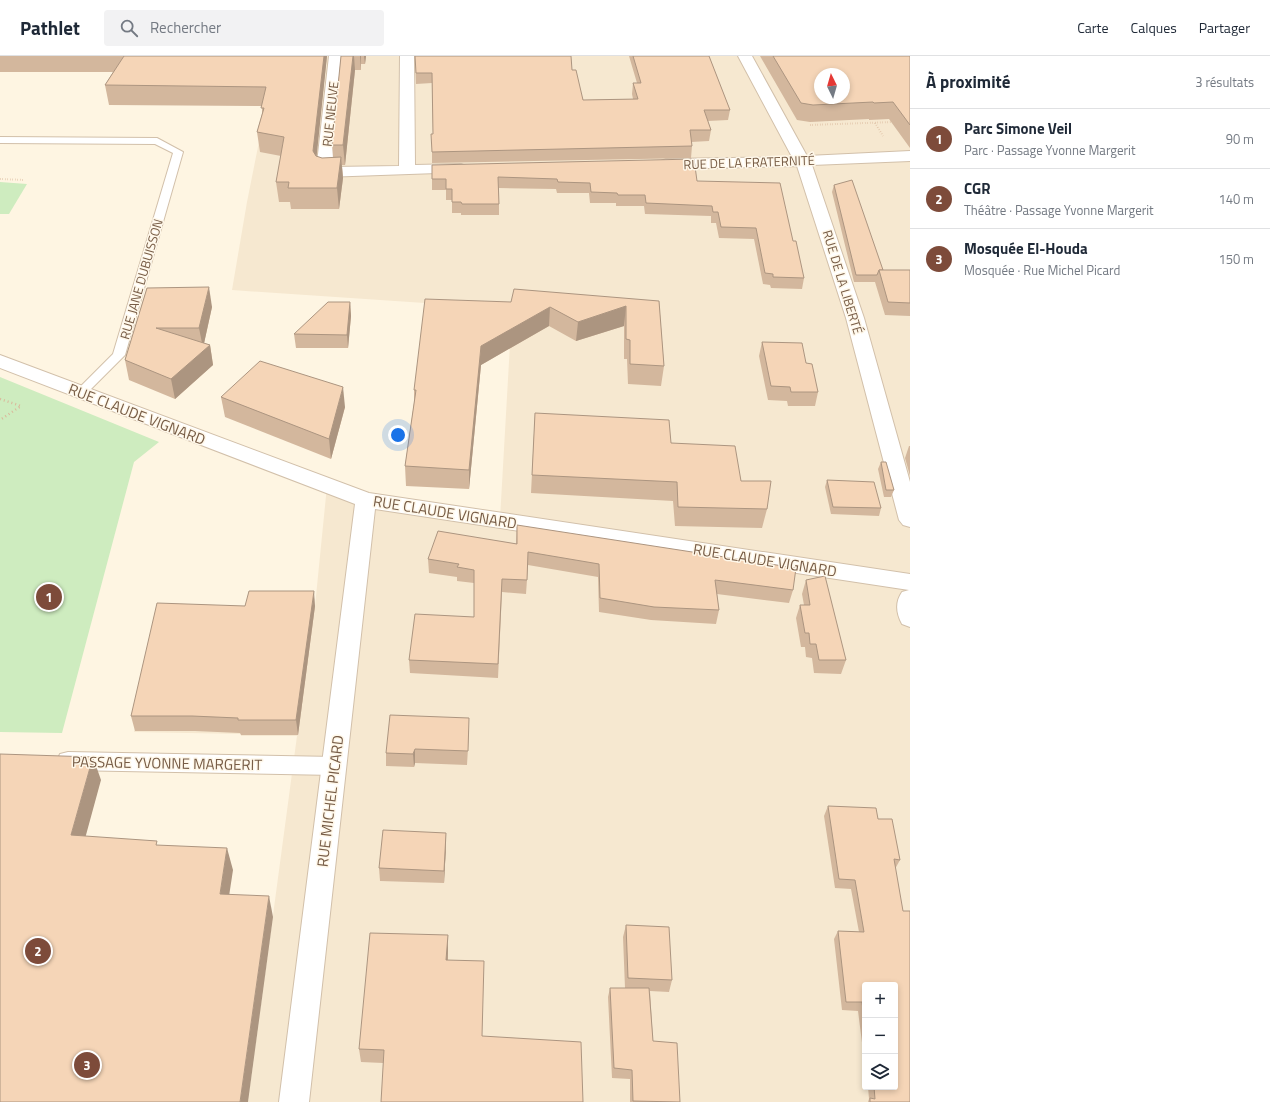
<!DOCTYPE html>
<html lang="fr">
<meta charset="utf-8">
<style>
:root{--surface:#fff;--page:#f2f2f3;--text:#1f2937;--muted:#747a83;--line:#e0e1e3;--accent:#7d4b3a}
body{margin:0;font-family:"Titillium Web",sans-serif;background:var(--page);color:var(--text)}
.controls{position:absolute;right:12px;bottom:12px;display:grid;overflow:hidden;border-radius:4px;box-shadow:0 2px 6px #0003}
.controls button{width:36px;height:36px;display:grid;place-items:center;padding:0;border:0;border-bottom:1px solid var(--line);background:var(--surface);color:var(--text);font:20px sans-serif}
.compass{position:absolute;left:814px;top:12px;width:36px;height:36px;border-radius:50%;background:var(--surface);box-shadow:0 2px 6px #0003;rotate:355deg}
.you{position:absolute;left:398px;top:379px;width:14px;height:14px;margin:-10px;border:3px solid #fff;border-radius:50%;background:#1a73e8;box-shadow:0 0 0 6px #1a73e833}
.badge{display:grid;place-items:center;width:26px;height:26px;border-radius:50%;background:var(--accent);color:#fff;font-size:13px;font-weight:700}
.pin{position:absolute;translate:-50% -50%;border:2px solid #fff;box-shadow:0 1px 4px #0006}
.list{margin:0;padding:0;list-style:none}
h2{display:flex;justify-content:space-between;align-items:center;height:52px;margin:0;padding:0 16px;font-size:17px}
h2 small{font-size:13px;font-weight:400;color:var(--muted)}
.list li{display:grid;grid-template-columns:26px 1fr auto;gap:12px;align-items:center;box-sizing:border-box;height:60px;padding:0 16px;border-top:1px solid var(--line)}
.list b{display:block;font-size:15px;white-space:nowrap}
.list p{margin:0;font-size:13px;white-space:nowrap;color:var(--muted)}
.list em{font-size:13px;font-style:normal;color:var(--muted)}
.icon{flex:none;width:22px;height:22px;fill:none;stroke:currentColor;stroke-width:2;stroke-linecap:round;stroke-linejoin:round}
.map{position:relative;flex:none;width:910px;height:1046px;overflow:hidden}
header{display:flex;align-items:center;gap:24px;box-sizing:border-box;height:56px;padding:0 20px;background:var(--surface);border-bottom:1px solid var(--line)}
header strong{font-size:19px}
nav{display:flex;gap:22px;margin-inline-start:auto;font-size:14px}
.search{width:280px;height:36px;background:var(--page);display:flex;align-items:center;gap:10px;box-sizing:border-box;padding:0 14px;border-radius:4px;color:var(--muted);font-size:15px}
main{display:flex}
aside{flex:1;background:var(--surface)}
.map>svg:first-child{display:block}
.residential{fill:#f6e8d0;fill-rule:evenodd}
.green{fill:#ceecbf}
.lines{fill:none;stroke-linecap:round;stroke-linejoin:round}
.service-casing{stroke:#d2c0aa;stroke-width:2}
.pedestrian-casing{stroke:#d2c0aa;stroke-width:2}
.minor-casing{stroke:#d2c0aa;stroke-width:2}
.path-far1{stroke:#dab89b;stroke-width:2;stroke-dasharray:0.5 2;stroke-linecap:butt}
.path{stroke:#dab89b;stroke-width:2.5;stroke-dasharray:1 3;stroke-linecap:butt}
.service{fill:#fff;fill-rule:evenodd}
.pedestrian{fill:#fff;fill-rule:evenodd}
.minor{fill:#fff;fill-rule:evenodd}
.wall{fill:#d3b79d}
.shaded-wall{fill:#ac9580}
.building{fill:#f5d5b7;stroke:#ac9580;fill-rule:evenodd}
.labels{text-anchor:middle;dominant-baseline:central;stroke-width:3;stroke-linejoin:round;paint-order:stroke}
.far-street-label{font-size:13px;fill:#775c46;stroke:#fff8ea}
.street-label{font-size:15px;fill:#775c46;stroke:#fff8ea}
</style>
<header>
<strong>Pathlet</strong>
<div class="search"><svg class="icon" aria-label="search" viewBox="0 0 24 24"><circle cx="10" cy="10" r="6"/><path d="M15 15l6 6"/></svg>Rechercher</div>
<nav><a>Carte</a><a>Calques</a><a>Partager</a></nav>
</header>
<main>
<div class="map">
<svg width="910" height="1046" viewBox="0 0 910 1046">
<rect width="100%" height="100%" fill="#fef5e2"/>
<path class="residential" d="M276 0H910V1046H248L297 680H241V678L134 676 161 563 315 550 327 430 500 463 512 253 232 234 247 146ZM820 18H844V42H820ZM865 929H895V1031H865Z"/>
<g class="green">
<path d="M0 126 27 128 9 158H0Z"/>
<path d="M0 321 159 386 134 406 62 677 0 676Z"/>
</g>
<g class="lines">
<defs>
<path id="service" d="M0 81 157 82 183 96 125 299 84 340H76L74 337 113 298 173 97 155 88 0 87Z"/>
<path id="pedestrian" d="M68 696 335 701 343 703 346 710 343 717 335 719 68 714 60 712 57 705 60 698Z"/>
<g id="minor">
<path d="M329 0H343L332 111 399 110 400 0H414L415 109 461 108 466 110 469 113 466 116 324 121 318 119 316 116Z"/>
<path d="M738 0H752L807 100 910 95V105L812 109 864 262 910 426V471L903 469 899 464 846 262 797 110 666 113 661 111 658 108 661 105 666 103 792 101Z"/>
<path d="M0 299 369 437 910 518V571L902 568C896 557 895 546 902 536L909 534 375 453 309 1046H279L355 448 0 312Z"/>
</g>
</defs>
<use href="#service" class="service-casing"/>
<use href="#pedestrian" class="pedestrian-casing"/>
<use href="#minor" class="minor-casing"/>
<g class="path-far1">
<path d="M875 67 883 80"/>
<path d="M810 69 893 66"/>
<path d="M0 123 25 124"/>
</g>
<path class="path" d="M0 343 21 350 0 364"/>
<use href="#service" class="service"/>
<use href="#pedestrian" class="pedestrian"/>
<use href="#minor" class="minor"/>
</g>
<g class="wall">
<path d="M0 0H327L316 100 322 102H333L332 89 341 0H366L365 8H361V14H355L345 109H342L343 122 339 153H291L290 146H279L276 126 281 100 260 96 257 76 262 58V50L109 49 105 29 113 16H0Z"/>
<path d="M415 0 572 14 583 44 633 43 632 38 633 27H637L629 0H709L730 54 728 64 708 65 711 74 709 85 691 86 692 90 691 102 432 107V96L433 78 432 27 416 28Z"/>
<path d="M760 0H910V92L889 63 869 64V63L810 66 797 64Z"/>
<path d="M432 109 697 125 793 185 804 222 802 233 771 232 770 229 763 228 754 183 719 182 716 167H711V160L645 158 644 150H616V147H590L589 137H557L556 133 499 132V159H461V157H452V144H446V134H432Z"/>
<path d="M834 129 883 214H910V260L885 259 875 226H854L832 136Z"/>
<path d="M147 232 212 251 204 287 210 289 213 309 175 343 129 324 125 304Z"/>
<path d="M659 245 664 310 661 330 628 328 627 303H624V270L576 285 549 270 481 309 469 433 406 430 405 410 414 347V334L511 246Z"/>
<path d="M350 246 351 260 348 292H296L294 278Z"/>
<path d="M762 286 806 307 818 336 815 350H788L787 345 768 344 759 300Z"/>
<path d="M221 341 345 351 331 403 225 361Z"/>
<path d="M535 357 671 387 741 425 767 453 762 472 675 470 673 445 531 437Z"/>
<path d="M909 390H910V420L905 402Z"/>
<path d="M881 406 894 434 891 441H884L878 413Z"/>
<path d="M827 424 881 452 879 460 831 458 825 431Z"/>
<path d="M517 469 793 534 789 547 717 538 719 554 716 568 651 564 599 556 598 521 528 509 526 538 502 536 498 622 410 617 409 604 474 561V527L457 525V521L429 517 428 503 516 488Z"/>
<path d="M806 524 846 604 841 618 814 617 812 602 806 601 805 591H801L796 562 800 549H804L802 538Z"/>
<path d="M245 550H315L298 679H241L240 677 195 675H135L131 660Z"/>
<path d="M469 675 467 709 415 707 414 711 386 710V697Z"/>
<path d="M828 750 878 763 900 804 895 813 910 1046H868L869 1043 868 1031H895L865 929V1010L858 955 842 954 834 883 838 875 859 876 851 833 835 832 824 760Z"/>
<path d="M446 777V790L444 827 380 825 379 812Z"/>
<path d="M626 869 672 924 669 936 650 935 653 985 680 1046H630V1023L612 1022 608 941 610 932H625L623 881Z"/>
<path d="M448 879V904L482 980 383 1007 361 1006 359 993Z"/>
</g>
<g class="shaded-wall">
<path d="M324 0H327L315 116 313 95Z"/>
<path d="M353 0H354L355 14 345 109 343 89Z"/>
<path d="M360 0H361V14Z"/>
<path d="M364 0H366L365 8Z"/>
<path d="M341 101 343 122 339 153 337 132Z"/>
<path d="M209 231 212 251 203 292 199 272Z"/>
<path d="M350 246 351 260 348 292 347 279Z"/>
<path d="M626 250 624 270 576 285 578 266Z"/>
<path d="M550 251 549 270 481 309 469 433V414L481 290Z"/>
<path d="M210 289 213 309 175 343 171 323Z"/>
<path d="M343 331 345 351 331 403 329 383Z"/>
<path d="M314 535 315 550 298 679 296 664Z"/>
<path d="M415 693V707L414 711 413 698Z"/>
<path d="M93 701 101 724 80 801 71 779Z"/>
<path d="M446 777V790L444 827V815Z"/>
<path d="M227 792 233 814 226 860 220 838Z"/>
<path d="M269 840 273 861 248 1046H240Z"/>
<path d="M448 879V893L447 918 446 904Z"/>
</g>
<g class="building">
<path d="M124 0H324L313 95 316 100 322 102 341 101 337 132H288L289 126H276L284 81 257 76 264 52H261L266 31 105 29Z"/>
<path d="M341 0H353L343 89H332Z"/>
<path d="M415 0H571L572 14H576L583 44 638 43 633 27H641L633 0H709L730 54H704L711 74H690L692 90 432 96 431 78H433L432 17H416Z"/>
<path d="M773 0H910V69L893 46 874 47 873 46 813 49 801 47ZM820 18H844V42H820Z"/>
<path d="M694 103 697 125 780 127 793 185H796L804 222 773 221V218L765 217 756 172 721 171 718 156H713L712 150 646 147 645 139H618L617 137 591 136 590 127 558 126 557 123 498 121 499 148H462L461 146H452V133H446V123H432V109Z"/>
<path d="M852 124 883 214H879L877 219H856L834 129Z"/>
<path d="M879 214H910V247L888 246Z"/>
<path d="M209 231 199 272H156L210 289 171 323 125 304 147 232Z"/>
<path d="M514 233 659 245 664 310 630 308V284L626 283V250L578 266 550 251 481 290 469 414 405 410 416 334H414L425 243 511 246Z"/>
<path d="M328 246H350L347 279 294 278Z"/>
<path d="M762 286 802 287 806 307 812 308 818 336H791L790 331 771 330Z"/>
<path d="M260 305 343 331 329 383 221 341Z"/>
<path d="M535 357 669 364 671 387 735 390 741 425H771L767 453 678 451 677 426 532 419Z"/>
<path d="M881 406H886L894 434H886Z"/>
<path d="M827 424 874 426 881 452 833 451Z"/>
<path d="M517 469 796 512 793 534 715 524 719 554 654 551 600 542 599 508 528 496 527 524 502 523 498 608 409 604 415 558 474 561V514L457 511 459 508 428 503 438 475 517 488Z"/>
<path d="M825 520 846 604H819L816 588H810L809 577H805L800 549H810L806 524Z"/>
<path d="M249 535H314L296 664H238V662L192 660H131L157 547 245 550Z"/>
<path d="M390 659 469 662 468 695 415 693 413 698 386 697Z"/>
<path d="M0 698 93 701 71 779 157 785 156 789 227 792 220 838 269 840 240 1046H0Z"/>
<path d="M828 750 876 752 878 763H892L900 804 894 803 903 855H910V1046H870V1042L875 1043 874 1031H895V929H865V969L862 946H846L838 875 864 876 855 824 839 823Z"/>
<path d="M383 774 446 777 444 815 379 812Z"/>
<path d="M626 869 669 871 672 924 628 922Z"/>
<path d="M370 877 448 879 446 904 484 905 482 980 581 986 583 1046H381L384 994 359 993Z"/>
<path d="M610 932H649L653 985 677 987 680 1046 633 1045 632 1014 614 1012Z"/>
</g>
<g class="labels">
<g class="far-street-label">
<text transform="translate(330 58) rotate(-84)">RUE NEUVE</text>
<text transform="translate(749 106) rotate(-2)">RUE DE LA FRATERNITÉ</text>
<text transform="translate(141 223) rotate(-74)">RUE JANE DUBUISSON</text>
<text transform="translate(843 226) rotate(73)">RUE DE LA LIBERTÉ</text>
</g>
<g class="street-label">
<text transform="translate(137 358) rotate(21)">RUE CLAUDE VIGNARD</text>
<text transform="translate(445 456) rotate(9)">RUE CLAUDE VIGNARD</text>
<text transform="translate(765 504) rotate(9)">RUE CLAUDE VIGNARD</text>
<text transform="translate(167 707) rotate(1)">PASSAGE YVONNE MARGERIT</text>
<text transform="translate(330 745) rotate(-83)">RUE MICHEL PICARD</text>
</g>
</g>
</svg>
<div class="controls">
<button>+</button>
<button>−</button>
<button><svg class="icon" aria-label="layers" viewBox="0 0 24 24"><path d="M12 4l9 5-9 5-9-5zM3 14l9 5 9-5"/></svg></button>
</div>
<svg class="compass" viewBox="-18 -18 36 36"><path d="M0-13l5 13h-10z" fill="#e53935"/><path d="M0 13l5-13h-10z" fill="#747a83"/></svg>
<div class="you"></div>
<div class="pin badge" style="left:49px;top:541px">1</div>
<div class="pin badge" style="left:38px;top:895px">2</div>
<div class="pin badge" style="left:87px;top:1009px">3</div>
</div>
<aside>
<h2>À proximité<small>3 résultats</small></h2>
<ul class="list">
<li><span class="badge">1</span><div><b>Parc Simone Veil</b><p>Parc · Passage Yvonne Margerit</p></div><em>90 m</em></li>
<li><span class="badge">2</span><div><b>CGR</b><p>Théâtre · Passage Yvonne Margerit</p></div><em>140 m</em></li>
<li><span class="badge">3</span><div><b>Mosquée El-Houda</b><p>Mosquée · Rue Michel Picard</p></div><em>150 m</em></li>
</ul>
</aside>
</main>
